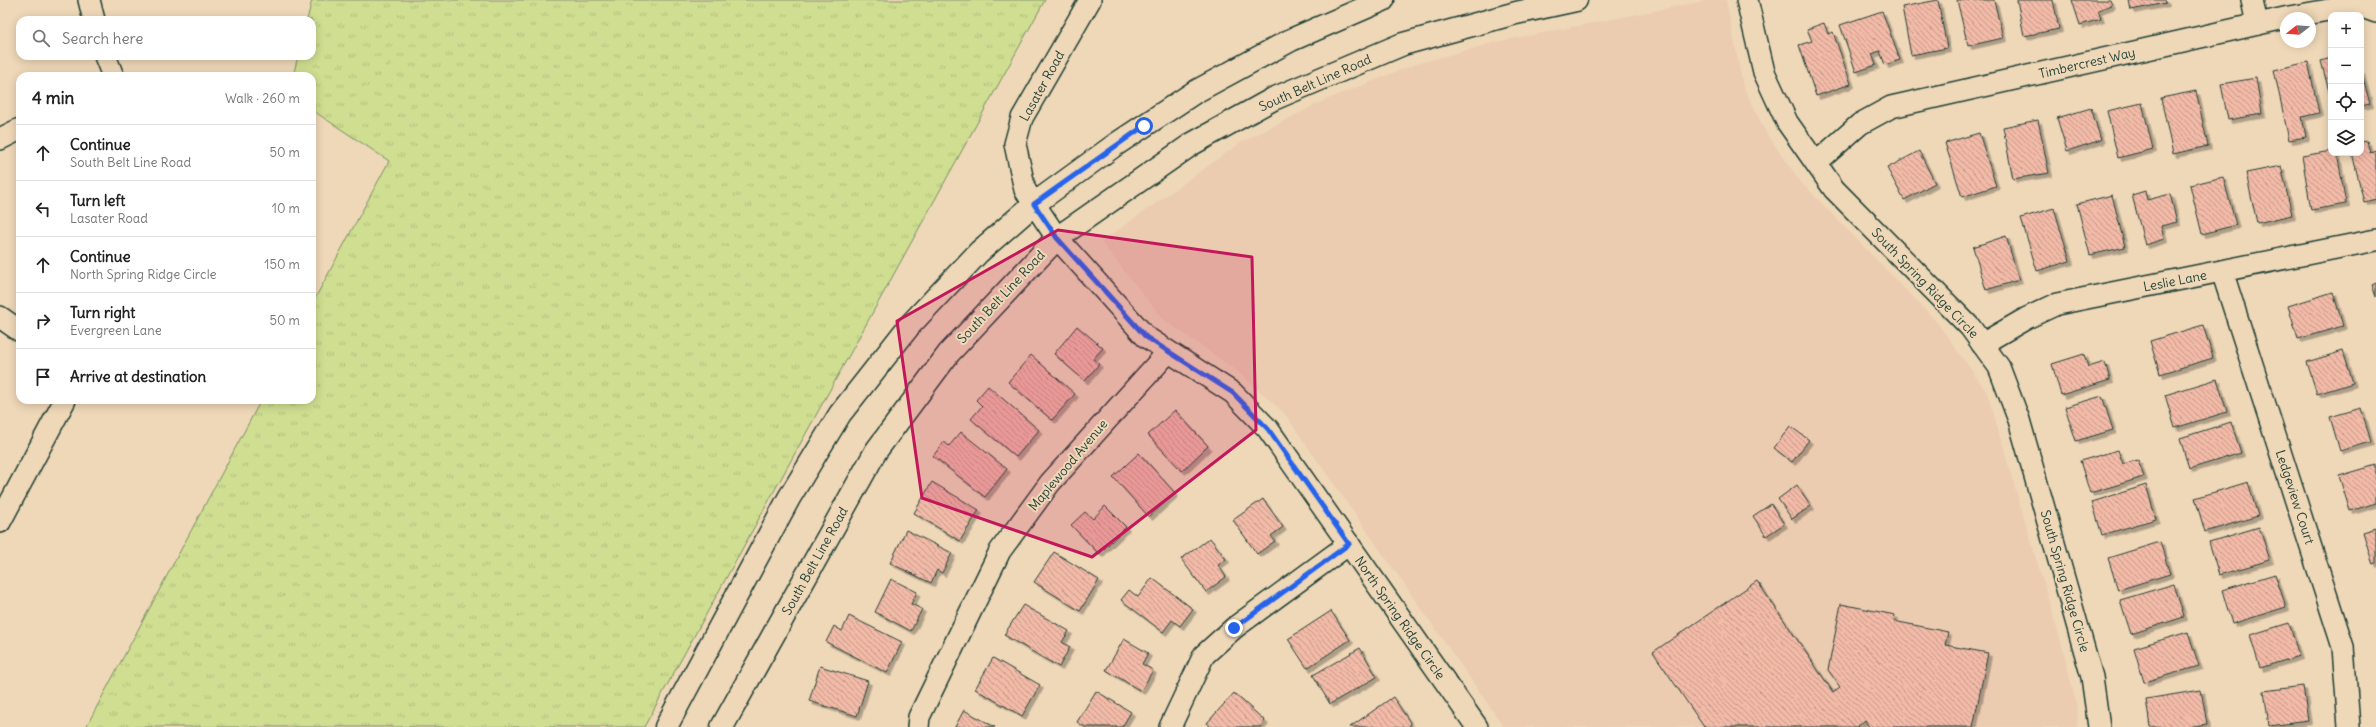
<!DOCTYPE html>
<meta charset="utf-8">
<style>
:root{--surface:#fff;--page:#f6f6f6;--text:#222;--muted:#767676;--line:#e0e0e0}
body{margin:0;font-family:Delius,sans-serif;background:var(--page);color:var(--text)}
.controls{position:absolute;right:12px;top:12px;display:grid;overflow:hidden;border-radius:8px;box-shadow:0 2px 10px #0003}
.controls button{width:36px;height:36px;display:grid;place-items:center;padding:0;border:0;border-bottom:1px solid var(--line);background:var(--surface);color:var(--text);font:20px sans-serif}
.compass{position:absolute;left:2280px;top:12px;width:36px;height:36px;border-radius:50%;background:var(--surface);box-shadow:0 2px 10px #0003;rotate:253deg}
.stop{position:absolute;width:12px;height:12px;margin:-9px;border:3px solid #2563eb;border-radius:50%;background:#fff}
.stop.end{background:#2563eb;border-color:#fff;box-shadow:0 1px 4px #0008}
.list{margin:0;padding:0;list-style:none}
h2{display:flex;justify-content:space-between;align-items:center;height:52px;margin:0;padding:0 16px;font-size:17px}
h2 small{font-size:13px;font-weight:400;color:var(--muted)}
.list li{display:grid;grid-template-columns:26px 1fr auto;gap:12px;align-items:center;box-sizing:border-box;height:56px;padding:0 16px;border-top:1px solid var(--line)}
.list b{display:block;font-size:15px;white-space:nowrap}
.list p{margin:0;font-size:13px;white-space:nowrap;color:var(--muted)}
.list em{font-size:13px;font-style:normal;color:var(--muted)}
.icon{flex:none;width:22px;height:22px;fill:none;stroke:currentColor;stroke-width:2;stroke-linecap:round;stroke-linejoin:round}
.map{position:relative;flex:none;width:2376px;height:727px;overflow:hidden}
.search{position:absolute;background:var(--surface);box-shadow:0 2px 10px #0003;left:16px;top:16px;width:300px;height:44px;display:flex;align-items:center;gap:10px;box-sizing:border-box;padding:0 14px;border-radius:12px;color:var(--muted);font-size:15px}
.panel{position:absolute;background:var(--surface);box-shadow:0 2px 10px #0003;left:16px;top:72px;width:300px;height:332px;border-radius:12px}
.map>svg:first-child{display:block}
.built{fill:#ecccb0}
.grass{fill:url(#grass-tufts);stroke:#778e62}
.building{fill:url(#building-back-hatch);stroke:#1f3d34;filter:url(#shadow)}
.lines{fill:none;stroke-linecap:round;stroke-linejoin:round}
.minor-casing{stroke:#1f3d34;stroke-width:24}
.major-casing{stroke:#1f3d34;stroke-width:25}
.minor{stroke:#efd8b8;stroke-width:21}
.major{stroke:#efd8b8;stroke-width:22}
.route{stroke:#2563eb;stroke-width:5}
.marked{fill:#c2185b;fill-opacity:0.2;stroke:#c2185b;stroke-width:3;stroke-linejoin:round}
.labels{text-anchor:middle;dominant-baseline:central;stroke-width:4;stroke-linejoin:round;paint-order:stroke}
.street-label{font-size:13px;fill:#1f3d34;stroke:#efd8b8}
</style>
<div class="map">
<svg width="2376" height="727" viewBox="0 0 2376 727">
<defs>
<pattern id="grass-tufts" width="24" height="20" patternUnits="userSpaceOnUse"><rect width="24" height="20" fill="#cfde91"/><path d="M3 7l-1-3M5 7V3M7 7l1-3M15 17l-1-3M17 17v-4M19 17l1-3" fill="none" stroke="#b1bf7e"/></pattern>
<pattern id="building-back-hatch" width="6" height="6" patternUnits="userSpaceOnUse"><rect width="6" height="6" fill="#f2baa7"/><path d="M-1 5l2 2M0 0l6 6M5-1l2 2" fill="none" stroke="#c39889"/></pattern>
<filter id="shadow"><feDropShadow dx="3.5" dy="3.5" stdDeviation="0" flood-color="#0004"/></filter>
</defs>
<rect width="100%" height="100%" fill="#efd8b8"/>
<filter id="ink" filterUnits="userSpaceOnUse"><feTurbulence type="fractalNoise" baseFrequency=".025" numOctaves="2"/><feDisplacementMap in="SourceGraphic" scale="8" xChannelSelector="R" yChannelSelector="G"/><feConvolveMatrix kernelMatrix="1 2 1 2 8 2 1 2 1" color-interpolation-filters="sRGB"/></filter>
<g filter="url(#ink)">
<path class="built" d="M1708 0H1726L1743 85 1765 131 1800 181 1937 322 1987 392 2063 649 2078 711 2077 727H1504L1284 413 1237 371 1163 319 1101 242 1240 143 1325 100 1416 64 1496 42Z"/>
<path class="grass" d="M312 0H1045L644 727H86L261 400H312V304L389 161 312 110V76H293L298 56H312V20H307Z"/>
<g class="building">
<path d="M1938 0 1947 48 1911 55 1902 7Z"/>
<path d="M1957 0H1994L2003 38 1968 46Z"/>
<path d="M2017 0H2053L2059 29 2024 36Z"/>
<path d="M2072 0H2110L2112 5 2098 10 2101 19 2080 25Z"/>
<path d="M2129 0H2165L2166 3 2131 10Z"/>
<path d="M1882 11 1900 60 1885 65 1880 51 1872 54 1876 65 1856 72 1840 25Z"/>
<path d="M1824 23 1828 34 1833 32 1851 84 1816 96 1799 45 1812 41 1807 29Z"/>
<path d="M2331 58V99L2321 61Z"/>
<path d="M2308 62 2319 113 2302 117 2306 137 2289 140 2274 70Z"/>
<path d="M2361 70 2370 104 2361 106Z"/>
<path d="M2256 78 2262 114 2228 120 2221 84Z"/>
<path d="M2196 91 2208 146 2173 154 2161 98Z"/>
<path d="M2142 103 2153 149 2118 158 2107 111Z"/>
<path d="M2091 108 2101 140 2067 151 2057 118Z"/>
<path d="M2038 120 2049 173 2013 179 2003 127Z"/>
<path d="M1979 133 1996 186 1962 197 1945 143Z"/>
<path d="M2367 141 2370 153 2376 151V199L2364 202 2352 153H2361V142Z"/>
<path d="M1919 151 1935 183 1904 200 1887 168Z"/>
<path d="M2331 151V153H2337L2346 204 2311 210 2302 156Z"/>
<path d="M2281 166 2292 215 2257 223 2246 173Z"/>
<path d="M2223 177 2236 225 2202 234 2190 185Z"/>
<path d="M2145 191 2147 200 2170 194 2177 222 2161 226 2164 239 2145 245 2132 195Z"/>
<path d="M2112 195 2125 247 2090 255 2077 204Z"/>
<path d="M2054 208 2070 261 2037 271 2021 218Z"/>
<path d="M2006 236 2019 280 1986 290 1973 247Z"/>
<path d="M2376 283V297L2372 285Z"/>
<path d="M2333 292 2343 326 2298 339 2288 306Z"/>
<path d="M2203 325 2213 358 2160 374 2150 341Z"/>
<path d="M1077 326 1103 348 1093 359 1099 364 1085 381 1054 354Z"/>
<path d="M2343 351 2353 383 2317 394 2307 362Z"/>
<path d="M2084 354 2088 367 2105 362 2110 380 2061 395 2052 364Z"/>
<path d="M1031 355 1075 394 1052 420 1008 382Z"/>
<path d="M2217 379 2227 412 2175 428 2165 395Z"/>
<path d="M988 386 1039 430 1016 457 971 419 982 406 976 400Z"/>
<path d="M2102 396 2113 430 2076 441 2065 407Z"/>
<path d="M2361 408 2371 442 2340 451 2330 417Z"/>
<path d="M1175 410 1208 446 1182 471 1148 435Z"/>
<path d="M2231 422 2241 453 2189 469 2180 438Z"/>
<path d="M1790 426 1809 440 1792 462 1774 448Z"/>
<path d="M961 432 1007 469 985 497 933 456 944 442 949 446Z"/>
<path d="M2118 450 2123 464 2138 460 2144 477 2090 493 2080 461Z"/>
<path d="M1139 453 1175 493 1149 517 1113 477Z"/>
<path d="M2376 465V503L2350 511 2339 476Z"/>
<path d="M932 482 979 510 960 541 914 513Z"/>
<path d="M2248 482 2258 516 2205 532 2195 498Z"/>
<path d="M1797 485 1811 506 1792 519 1778 499Z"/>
<path d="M2146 485 2156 519 2102 535 2092 502Z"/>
<path d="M1263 499 1283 527 1271 536 1275 541 1257 554 1233 520Z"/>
<path d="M1771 504 1784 524 1766 536 1753 516Z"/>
<path d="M1105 506 1126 527 1099 554 1071 525 1085 512 1093 519Z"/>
<path d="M2259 527 2270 560 2219 575 2209 542Z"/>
<path d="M2376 528V564L2373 565 2363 532Z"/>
<path d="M906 530 952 553 942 573 937 570 931 583 890 563Z"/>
<path d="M1210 538 1226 559 1218 565 1226 577 1206 592 1181 559Z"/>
<path d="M2160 542 2170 574 2118 590 2108 558Z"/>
<path d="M1054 552 1099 580 1080 611 1034 582Z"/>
<path d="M2275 574 2286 607 2232 624 2222 590Z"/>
<path d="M1152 578 1193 609 1180 626 1172 620 1163 632 1121 600 1129 590 1138 597Z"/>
<path d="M891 579 917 592 911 604 922 609 911 631 875 612Z"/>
<path d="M1757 581 1833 692 1840 687 1828 670 1841 604 1895 615 1894 621 1948 632 1945 645 1988 653 1973 727H1869L1865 720 1857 727H1704L1653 652Z"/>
<path d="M2174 584 2184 617 2131 634 2120 600Z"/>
<path d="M1023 605 1069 631 1062 642 1070 647 1059 667 1004 635Z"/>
<path d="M1331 611 1350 640 1307 668 1288 639Z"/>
<path d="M849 616 902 642 887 673 826 642 834 626 842 631Z"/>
<path d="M2289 623 2299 656 2260 668 2250 635Z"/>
<path d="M2188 632 2199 666 2144 682 2134 648Z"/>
<path d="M1124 639 1148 653 1142 664 1153 670 1141 691 1106 670Z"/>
<path d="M1360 648 1377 677 1330 704 1313 675Z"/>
<path d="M993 658 1040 685 1022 716 975 689Z"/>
<path d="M820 666 868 681 857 716 809 701Z"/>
<path d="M2303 686 2308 721 2269 726 2264 691Z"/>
<path d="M2201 690 2207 724 2187 727H2150L2146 699Z"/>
<path d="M1096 691 1131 712 1122 727H1085L1077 722Z"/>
<path d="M1234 693 1265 721 1260 727H1211L1207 723Z"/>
<path d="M1393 697 1411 724 1408 727H1350Z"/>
<path d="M964 710 995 727H955Z"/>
</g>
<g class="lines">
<defs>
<g id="minor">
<path d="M89 0 94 20"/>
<path d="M1090 0 1022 118 1015 144 1025 190 1057 238 1146 337 1233 393 1268 429 1477 727"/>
<path d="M1747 0 1764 72 1787 122 1834 189 1970 327 1999 367 2019 420 2092 677 2099 727"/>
<path d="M2252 0 2257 24"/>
<path d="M105 56 113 76"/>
<path d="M0 139 20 129"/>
<path d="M1816 163 1860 124 1891 107 2289 17 2357 5 2376 12"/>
<path d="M2222 271 2343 647 2349 727"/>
<path d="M0 317 20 331"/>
<path d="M1982 344 2027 318 2057 304 2376 240"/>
<path d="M0 522 65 400"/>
<path d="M918 727 919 717 1000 551 1050 483 1168 352"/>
<path d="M1170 727 1204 655 1234 628 1349 544"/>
</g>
<g id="major">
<path d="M666 727 789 498 840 414 910 325 979 252 1034 204 1115 145 1195 92 1291 40 1383 0"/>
<path d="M722 727 876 451 949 353 1057 238 1192 144 1273 99 1403 44 1516 13 1576 0"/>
</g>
</defs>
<use href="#minor" class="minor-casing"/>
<use href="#major" class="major-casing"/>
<use href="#minor" class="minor"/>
<use href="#major" class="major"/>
</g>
</g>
<g class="lines" filter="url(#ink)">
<path class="route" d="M1144 126 1034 204 1057 238 1146 337 1233 393 1268 429 1349 544 1234 628"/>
</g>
<path class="marked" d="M1058 230 1252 257 1256 430 1092 557 922 498 897 321Z"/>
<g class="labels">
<g class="street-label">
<text transform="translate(2087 63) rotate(-13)">Timbercrest Way</text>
<text transform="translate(1315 83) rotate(-24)">South Belt Line Road</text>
<text transform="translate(1042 86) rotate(-61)">Lasater Road</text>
<text transform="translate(2175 281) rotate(-11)">Leslie Lane</text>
<text transform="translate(1925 283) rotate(46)">South Spring Ridge Circle</text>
<text transform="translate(1001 297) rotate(-47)">South Belt Line Road</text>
<text transform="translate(1068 465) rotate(-50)">Maplewood Avenue</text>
<text transform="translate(2295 497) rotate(72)">Ledgeview Court</text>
<text transform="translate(815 561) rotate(-61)">South Belt Line Road</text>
<text transform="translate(2065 581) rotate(74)">South Spring Ridge Circle</text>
<text transform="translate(1400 618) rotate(55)">North Spring Ridge Circle</text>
</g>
</g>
</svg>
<div class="controls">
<button>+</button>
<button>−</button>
<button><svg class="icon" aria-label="locate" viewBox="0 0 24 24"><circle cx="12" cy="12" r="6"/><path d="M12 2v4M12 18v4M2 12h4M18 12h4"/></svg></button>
<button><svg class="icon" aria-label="layers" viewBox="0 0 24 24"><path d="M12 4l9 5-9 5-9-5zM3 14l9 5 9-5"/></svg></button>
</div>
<svg class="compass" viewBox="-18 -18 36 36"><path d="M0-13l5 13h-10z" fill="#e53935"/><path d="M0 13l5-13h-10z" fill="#767676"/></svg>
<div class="stop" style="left:1144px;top:126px"></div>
<div class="stop end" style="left:1234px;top:628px"></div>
<div class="search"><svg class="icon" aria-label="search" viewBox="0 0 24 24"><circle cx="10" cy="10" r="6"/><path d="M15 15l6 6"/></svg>Search here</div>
<section class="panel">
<h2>4 min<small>Walk · 260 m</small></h2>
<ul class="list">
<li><svg class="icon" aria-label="ahead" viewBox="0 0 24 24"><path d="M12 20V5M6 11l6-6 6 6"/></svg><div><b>Continue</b><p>South Belt Line Road</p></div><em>50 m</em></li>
<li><svg class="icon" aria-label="left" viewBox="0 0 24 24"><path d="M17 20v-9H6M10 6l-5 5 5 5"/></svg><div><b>Turn left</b><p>Lasater Road</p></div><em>10 m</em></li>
<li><svg class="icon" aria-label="ahead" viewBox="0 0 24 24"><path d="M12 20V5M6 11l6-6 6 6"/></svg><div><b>Continue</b><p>North Spring Ridge Circle</p></div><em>150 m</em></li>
<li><svg class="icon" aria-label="right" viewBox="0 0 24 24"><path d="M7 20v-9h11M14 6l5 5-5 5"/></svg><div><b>Turn right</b><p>Evergreen Lane</p></div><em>50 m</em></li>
<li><svg class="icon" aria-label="arrive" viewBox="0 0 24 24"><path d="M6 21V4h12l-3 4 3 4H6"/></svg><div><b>Arrive at destination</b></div></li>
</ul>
</section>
</div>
